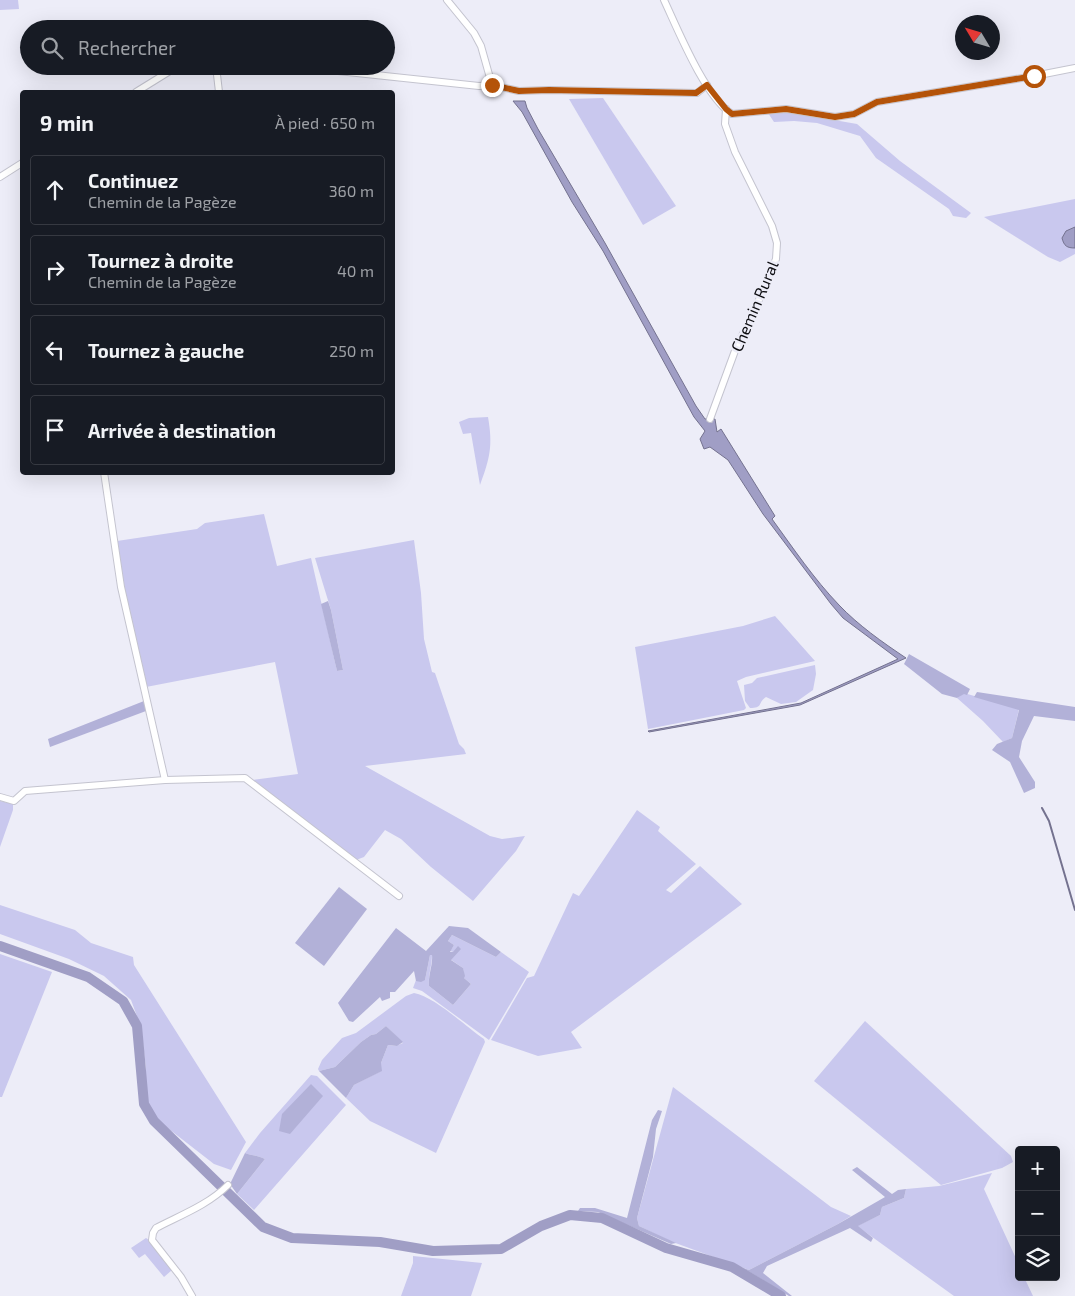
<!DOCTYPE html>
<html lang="fr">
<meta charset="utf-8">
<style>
:root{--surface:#171b24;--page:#20242c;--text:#f1f3f6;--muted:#9ea1a6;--line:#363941}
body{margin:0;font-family:"Exo 2",sans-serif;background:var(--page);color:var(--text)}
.controls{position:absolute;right:15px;bottom:15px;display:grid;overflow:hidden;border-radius:5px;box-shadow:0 5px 20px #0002}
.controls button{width:45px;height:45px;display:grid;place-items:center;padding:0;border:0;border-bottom:1px solid var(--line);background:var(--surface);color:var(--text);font:25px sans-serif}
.compass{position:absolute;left:955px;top:15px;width:45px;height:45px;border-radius:50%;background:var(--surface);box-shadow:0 5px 20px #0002;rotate:308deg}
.stop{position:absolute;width:15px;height:15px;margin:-11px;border:4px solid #b45309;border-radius:50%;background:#fff}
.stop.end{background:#b45309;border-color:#fff;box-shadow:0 1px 5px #0008}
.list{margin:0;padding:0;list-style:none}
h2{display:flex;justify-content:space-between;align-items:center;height:65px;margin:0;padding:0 20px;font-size:21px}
h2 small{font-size:16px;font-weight:400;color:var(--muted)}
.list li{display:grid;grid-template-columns:32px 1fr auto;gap:15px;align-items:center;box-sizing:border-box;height:70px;margin:0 10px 10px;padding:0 10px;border:1px solid var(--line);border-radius:5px}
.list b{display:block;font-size:19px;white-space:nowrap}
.list p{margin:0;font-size:16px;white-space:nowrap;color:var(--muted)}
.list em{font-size:16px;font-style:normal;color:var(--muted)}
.icon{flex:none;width:28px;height:28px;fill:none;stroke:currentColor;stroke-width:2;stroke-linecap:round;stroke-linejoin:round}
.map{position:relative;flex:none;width:1075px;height:1296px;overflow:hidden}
.search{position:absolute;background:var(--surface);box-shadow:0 5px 20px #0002;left:20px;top:20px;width:375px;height:55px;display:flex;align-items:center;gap:12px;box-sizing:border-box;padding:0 18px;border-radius:28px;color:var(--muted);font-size:19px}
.panel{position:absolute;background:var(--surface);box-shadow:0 5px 20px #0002;left:20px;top:90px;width:375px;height:385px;border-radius:5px}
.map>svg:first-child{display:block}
.green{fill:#c9c8ee}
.forest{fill:#b2b1d8}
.water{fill:#a09ec5;stroke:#74728f}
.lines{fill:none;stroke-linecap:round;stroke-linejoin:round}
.stream{stroke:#74728f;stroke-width:2}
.river{stroke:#a09ec5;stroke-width:10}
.minor-casing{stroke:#c4c4cf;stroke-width:8}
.minor{stroke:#fff;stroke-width:6}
.route{stroke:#b45309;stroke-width:6}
.labels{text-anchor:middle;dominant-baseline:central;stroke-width:5;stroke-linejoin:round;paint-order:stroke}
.street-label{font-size:16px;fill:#0c0c10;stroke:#ededf8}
</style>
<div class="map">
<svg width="1075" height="1296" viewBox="0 0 1075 1296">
<rect width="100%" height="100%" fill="#ededf8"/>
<g class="green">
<path d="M0 0H18L19 9 0 10Z"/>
<path d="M603 98 676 206 643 225 569 99Z"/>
<path d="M788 112 857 124 900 161 971 213 966 218 953 216 949 209 876 158 860 136 817 123 794 121 774 122 768 113Z"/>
<path d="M1075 199V254L1060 262 1048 257 984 217Z"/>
<path d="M488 417C493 446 490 458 480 485L471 433 463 434 459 422 469 418Z"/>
<path d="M264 514 277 566 311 558 337 671 343 670 331 610 315 558 414 540 421 593 424 639 432 672 435 673 459 744 464 749 466 754 365 766 490 836 502 839 525 836 516 851 473 901 431 867 401 839 385 830 364 857 356 860 253 780 298 774 275 662 146 687 124 588 117 541 197 529 205 523Z"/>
<path d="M775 616 815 661 746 677 737 681 746 708 744 710 648 729 635 647 743 626Z"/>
<path d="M815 665 816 674 813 690 796 702 781 704 766 697C757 703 764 708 750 708L745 701 744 685 752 683 757 678Z"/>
<path d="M964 693 1019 709 1012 738 1003 742 983 721 957 698Z"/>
<path d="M0 801 13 804V810L0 847Z"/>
<path d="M637 810 660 827 658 831 696 864 666 890 671 893 700 866 742 904 571 1032 582 1048 538 1056 491 1040 527 978 534 976 573 893 579 896Z"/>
<path d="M0 905 75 930 91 943 133 957 134 965 246 1142 231 1170 214 1164 156 1119 146 1098V1068L141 1027 131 1000 104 976 69 959 0 934Z"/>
<path d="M452 935 496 957 501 952 529 972 489 1040 422 991 413 988 416 980H425L430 955H432C432 966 428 975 429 986L453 1005 471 984 464 978 463 968 450 959 453 952 450 951 454 945 448 941Z"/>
<path d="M0 954 52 972 2 1097H0Z"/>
<path d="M414 993C435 997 465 1026 484 1039L485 1042 436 1153 370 1121 346 1098 354 1085 381 1071V1063L388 1045 396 1046 403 1043 386 1026 376 1034 371 1035 361 1042 335 1067 319 1071 318 1069 322 1060 342 1038 356 1033 406 996Z"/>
<path d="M865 1021 1011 1156 1013 1162 1002 1168 941 1185 814 1081Z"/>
<path d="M311 1075 317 1076 346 1105 254 1210 237 1194 265 1159C258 1155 252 1156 245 1153L260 1133Z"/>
<path d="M673 1087 831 1207 851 1216 838 1224 749 1270 670 1241 639 1226 637 1218Z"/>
<path d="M992 1173 984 1189 1019 1265V1277H1024L1033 1296H954L857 1226 880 1215 882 1207 904 1198 906 1189 939 1186Z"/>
<path d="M146 1238 149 1240 172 1270 164 1277 145 1254 139 1258 131 1248Z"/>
<path d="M413 1256 482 1263 471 1296H401L413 1263Z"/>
</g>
<g class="forest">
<path d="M328 601 331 610 343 670 337 671 321 604Z"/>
<path d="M909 654 970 689 967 695 964 694 957 698 942 694 904 664Z"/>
<path d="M977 692 1075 707V721L1034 716 1022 741 1019 757 1035 782V788L1024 793 1010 762 992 750 997 744 1012 738 1019 710 974 697Z"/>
<path d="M144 701 146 711 50 747 48 739Z"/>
<path d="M339 887 367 909 324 966 295 943Z"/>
<path d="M449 926 468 928 501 952 496 957 452 935 448 941 454 945 450 952H453L458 946 461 949 451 960 463 968 465 976 464 978 471 984 453 1005 429 986C428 975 433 965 432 955H430L425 980 421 982 416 981 414 971 395 992H390V998L382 1001 380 997 353 1022 349 1021 338 1003 396 928 426 951Z"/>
<path d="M386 1026 403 1042 397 1046 388 1045 381 1063 382 1071 354 1085 346 1098 319 1071 335 1067 361 1042 371 1035 376 1034Z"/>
<path d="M311 1084 323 1096 290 1134 279 1131 282 1114Z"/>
<path d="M658 1110 662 1111 656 1129 653 1157 637 1218 639 1226 676 1243 671 1244 598 1212 578 1211 580 1208H595L627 1218 652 1120Z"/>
<path d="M245 1153C252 1156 258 1155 265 1159L237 1194 230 1184Z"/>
<path d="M857 1167 892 1194 898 1190 906 1189 904 1198 882 1207 880 1215 858 1226 873 1238 871 1242 850 1228 767 1266 763 1273 792 1296H789L743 1268 749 1270 838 1224 885 1197 852 1170Z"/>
</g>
<g class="water">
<path d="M513 101H525L527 108 538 129 605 243 696 406 705 419H715L717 432 721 429 775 516 772 519C793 548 814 579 839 605 858 625 882 642 906 658L800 705 649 732 648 731 801 703 898 659 843 618 831 604 763 514 728 460 710 447 704 449 700 439 705 431 694 417 603 251 572 202 522 112Z"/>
<path d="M1075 227V248C1067 248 1064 246 1062 238L1066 231Z"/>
</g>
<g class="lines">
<path class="stream" d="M1042 808 1049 821 1075 910"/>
<path class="river" d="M0 946 88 977 123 1001 137 1026 144 1104 154 1121 263 1227 292 1238 380 1242 433 1251 501 1249 541 1226 570 1215 602 1218 666 1248 732 1267 781 1296"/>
<defs>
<g id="minor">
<path d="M447 0 474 33 481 46 492 85"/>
<path d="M664 0C678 30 705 97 732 114L786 109 835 117 854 114 877 102 1034 76 1075 68"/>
<path d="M216 66 219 92"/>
<path d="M291 66 479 86 492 85 519 91 549 90 697 93 707 85"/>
<path d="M136 92 178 66"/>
<path d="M0 177 22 163"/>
<path d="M710 419 736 348 756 307 776 259 777 243 772 226 735 152 725 124 726 109"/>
<path d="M104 472 121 587 165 780"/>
<path d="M0 797 14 801 25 791 165 780 245 778 399 896"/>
<path d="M192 1296 181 1277 152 1240 153 1233 156 1228C181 1215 208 1205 228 1185"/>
</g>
</defs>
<use href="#minor" class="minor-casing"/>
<use href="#minor" class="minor"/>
</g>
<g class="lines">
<path class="route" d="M492 85 519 91 549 90 696 93 707 85 726 109 732 114 786 109 835 117 854 114 877 102 1034 76"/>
</g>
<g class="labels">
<g class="street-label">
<text transform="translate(754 306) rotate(-67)">Chemin Rural</text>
</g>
</g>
</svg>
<div class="controls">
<button>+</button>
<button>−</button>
<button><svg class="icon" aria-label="layers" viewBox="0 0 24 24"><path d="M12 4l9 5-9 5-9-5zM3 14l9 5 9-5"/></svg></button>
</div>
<svg class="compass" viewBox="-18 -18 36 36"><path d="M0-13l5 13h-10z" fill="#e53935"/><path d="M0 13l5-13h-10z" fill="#9ea1a6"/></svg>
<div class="stop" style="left:1034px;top:76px"></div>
<div class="stop end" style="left:492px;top:85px"></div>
<div class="search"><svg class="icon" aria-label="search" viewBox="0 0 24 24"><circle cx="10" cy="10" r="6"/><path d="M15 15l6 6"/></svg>Rechercher</div>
<section class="panel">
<h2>9 min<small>À pied · 650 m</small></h2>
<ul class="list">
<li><svg class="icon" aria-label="ahead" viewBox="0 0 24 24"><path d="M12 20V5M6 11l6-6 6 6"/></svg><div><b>Continuez</b><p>Chemin de la Pagèze</p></div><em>360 m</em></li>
<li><svg class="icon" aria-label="right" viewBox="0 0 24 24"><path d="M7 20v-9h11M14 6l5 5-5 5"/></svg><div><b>Tournez à droite</b><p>Chemin de la Pagèze</p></div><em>40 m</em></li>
<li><svg class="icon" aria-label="left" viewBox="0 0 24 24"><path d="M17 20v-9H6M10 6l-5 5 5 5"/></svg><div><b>Tournez à gauche</b></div><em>250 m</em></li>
<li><svg class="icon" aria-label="arrive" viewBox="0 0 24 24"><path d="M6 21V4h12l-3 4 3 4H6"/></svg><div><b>Arrivée à destination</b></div></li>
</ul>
</section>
</div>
